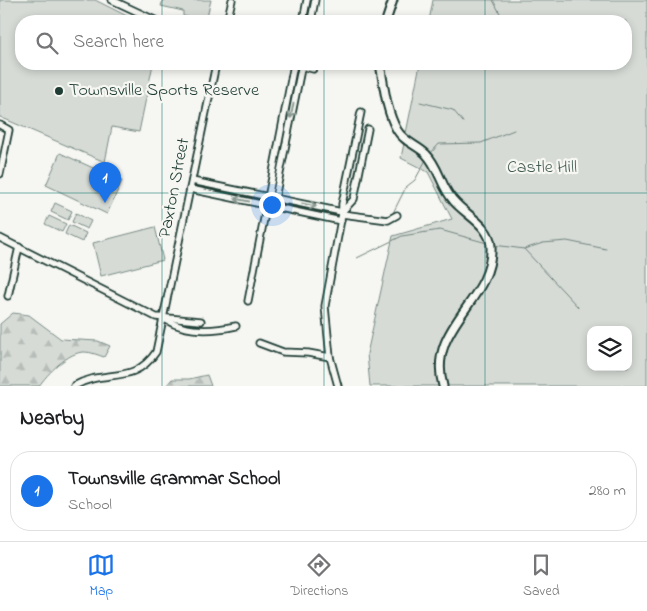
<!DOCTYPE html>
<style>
:root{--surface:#fff;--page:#f6f6f6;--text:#202124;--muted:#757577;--line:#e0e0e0;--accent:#1a73e8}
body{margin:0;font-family:"Indie Flower",sans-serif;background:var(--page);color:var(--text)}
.controls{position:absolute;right:15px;bottom:15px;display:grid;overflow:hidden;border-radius:10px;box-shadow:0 2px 8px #0003}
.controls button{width:45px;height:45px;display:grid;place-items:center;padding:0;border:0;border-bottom:1px solid var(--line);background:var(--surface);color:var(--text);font:25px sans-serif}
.you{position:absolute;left:271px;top:204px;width:18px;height:18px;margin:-12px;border:4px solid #fff;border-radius:50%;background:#1a73e8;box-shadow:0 0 0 8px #1a73e833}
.badge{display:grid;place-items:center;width:32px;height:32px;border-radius:50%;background:var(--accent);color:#fff;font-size:16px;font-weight:700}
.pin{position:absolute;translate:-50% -41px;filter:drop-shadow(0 1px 2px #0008)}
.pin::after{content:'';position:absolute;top:26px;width:18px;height:15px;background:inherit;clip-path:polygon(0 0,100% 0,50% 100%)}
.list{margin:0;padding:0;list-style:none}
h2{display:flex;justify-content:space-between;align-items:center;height:65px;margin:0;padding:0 20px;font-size:21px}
h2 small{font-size:16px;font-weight:400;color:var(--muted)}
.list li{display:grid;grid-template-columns:32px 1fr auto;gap:15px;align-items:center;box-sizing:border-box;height:80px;margin:0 10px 10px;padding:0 10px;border:1px solid var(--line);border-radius:20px}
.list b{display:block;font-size:19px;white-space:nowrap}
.list p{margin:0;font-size:16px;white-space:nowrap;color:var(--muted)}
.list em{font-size:16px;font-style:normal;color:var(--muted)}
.icon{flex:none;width:28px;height:28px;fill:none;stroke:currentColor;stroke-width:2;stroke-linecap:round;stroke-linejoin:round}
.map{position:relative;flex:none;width:647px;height:386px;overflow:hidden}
.search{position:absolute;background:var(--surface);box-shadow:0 2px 8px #0003;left:15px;right:15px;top:15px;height:55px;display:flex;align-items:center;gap:12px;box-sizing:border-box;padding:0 18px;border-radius:20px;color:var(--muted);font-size:19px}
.sheet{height:155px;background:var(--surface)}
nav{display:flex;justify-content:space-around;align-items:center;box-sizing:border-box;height:70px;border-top:1px solid var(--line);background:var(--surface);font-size:14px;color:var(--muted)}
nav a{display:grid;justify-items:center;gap:2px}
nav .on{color:var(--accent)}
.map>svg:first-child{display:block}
.grass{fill:#d6dbd6;stroke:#7a8c85;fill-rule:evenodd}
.forest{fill:url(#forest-firs);stroke:#7a8c85}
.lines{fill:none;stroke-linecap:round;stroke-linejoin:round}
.stream{stroke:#72847d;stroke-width:1}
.minor-casing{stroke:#1f3d34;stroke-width:9}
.major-casing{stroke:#1f3d34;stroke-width:11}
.minor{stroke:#f6f6f2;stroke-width:5.5}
.major{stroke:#f6f6f2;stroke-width:7}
.oneway{stroke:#8a9a93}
.grid{fill:none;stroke:#0f766e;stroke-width:1;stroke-opacity:0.55}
.poi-dot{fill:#1f3d34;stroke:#f6f6f2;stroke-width:2}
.labels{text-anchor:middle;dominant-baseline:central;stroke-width:4.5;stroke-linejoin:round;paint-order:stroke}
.poi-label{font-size:18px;fill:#1f3d34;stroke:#f6f6f2;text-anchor:start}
.park-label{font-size:18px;fill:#445d54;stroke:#f6f6f2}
.street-label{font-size:18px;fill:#1f3d34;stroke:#f6f6f2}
</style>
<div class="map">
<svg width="647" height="386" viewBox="0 0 647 386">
<defs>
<pattern id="forest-firs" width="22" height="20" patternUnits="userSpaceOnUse" patternTransform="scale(1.25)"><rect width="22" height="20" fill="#d6dbd6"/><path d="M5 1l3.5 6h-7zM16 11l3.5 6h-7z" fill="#b7bdb8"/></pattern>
</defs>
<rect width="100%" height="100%" fill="#f6f6f2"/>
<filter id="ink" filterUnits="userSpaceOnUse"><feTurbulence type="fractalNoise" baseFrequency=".02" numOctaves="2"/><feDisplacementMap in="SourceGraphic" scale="10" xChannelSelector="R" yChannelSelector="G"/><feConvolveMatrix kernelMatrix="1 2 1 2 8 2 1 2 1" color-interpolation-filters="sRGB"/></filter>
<g filter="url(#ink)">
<g class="grass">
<path d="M0 0H95L137 21H21V64H153L139 132 112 127 105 162 0 117Z"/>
<path d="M163 0H211L206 21 183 16V11L161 6Z"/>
<path d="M433 0H647V386H370L367 354 393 236 452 219 428 172 401 158 420 64H626V21H429ZM591 330H628V367H591Z"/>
<path d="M295 71 298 73 275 189H271Z"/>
<path d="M60 153 122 181 107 214 46 185Z"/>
<path d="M276 200 333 213V214L331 216 276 205Z"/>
<path d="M55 203 72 211 68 220 51 212Z"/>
<path d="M76 213 91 221 87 229 72 222Z"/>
<path d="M49 216 66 224 62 232 45 224Z"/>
<path d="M69 225 86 233 82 242 65 234Z"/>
<path d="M155 227 163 260 101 276 93 243Z"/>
</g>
<g class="forest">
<path d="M13 313 29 315 61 339 98 341 110 346 104 357C98 355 91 352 85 352 69 351 47 374 39 386H0V324Z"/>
<path d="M207 375 211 386H166L172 379H189Z"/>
</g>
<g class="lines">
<g class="stream">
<path d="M493 0 504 21"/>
<path d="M420 102 453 110 463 122"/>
<path d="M429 155 439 144 481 143 514 130"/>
<path d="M393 213 406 187 415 180 427 158"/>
<path d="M494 245 524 249 543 243 567 241 606 249"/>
<path d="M524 249 578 307"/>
<path d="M357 258 402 236 440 230 487 243"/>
</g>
<defs>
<g id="minor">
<path d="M112 0 157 21"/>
<path d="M227 21 232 0"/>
<path d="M303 21 307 0"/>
<path d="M311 21 315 0"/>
<path d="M298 65 313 69"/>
<path d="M0 125 9 130 0 174"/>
<path d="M192 181 342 212 354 199 368 129"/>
<path d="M190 189 341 221"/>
<path d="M272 200 275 198 302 64"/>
<path d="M342 214 388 220 397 215"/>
<path d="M0 238 156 317 201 321"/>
<path d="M8 296 19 247"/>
<path d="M248 301 294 64"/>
<path d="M166 320C187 333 213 331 236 326"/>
<path d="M259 343 283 352 308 353 330 357"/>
<path d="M74 386C105 368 133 386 156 352L216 64"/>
<path d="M338 386 330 357 325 306 342 214V204L361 112"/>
</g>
<g id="major">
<path d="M386 21 393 0"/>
<path d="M380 64C384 85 386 111 397 130 404 142 417 145 426 154 439 167 441 187 453 200 465 215 490 225 491 246 494 301 426 326 443 386"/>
</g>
</defs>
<use href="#minor" class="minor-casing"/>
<use href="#major" class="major-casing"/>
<use href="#minor" class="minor"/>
<use href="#major" class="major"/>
</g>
<defs><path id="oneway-shaft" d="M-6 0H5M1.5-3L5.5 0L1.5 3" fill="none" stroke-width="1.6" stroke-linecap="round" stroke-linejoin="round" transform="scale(1.25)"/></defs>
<g class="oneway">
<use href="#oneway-shaft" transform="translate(292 111) rotate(102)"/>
<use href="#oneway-shaft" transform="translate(242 200) rotate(-169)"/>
<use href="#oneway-shaft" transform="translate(309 205) rotate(11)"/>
</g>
</g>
<path class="grid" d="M162 0V21M324 0V21M485 0V21M162 64V386M324 64V386M485 64V386M0 193H647"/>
<circle class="poi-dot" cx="59" cy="91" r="5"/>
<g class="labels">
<g class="poi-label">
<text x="69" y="91">Townsville Sports Reserve</text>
</g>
<g class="park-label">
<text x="542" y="168">Castle Hill</text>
</g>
<g class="street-label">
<text transform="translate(175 188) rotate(-79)">Paxton Street</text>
</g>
</g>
</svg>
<div class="controls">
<button><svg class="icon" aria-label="layers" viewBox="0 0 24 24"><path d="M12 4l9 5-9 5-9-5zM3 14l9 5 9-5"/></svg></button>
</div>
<div class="you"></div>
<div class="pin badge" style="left:105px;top:203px">1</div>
<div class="search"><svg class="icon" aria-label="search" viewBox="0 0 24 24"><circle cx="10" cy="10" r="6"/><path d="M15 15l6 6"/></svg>Search here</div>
</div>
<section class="sheet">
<h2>Nearby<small></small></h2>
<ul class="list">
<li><span class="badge">1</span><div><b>Townsville Grammar School</b><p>School</p></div><em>280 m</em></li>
</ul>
</section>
<nav>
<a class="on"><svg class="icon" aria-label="map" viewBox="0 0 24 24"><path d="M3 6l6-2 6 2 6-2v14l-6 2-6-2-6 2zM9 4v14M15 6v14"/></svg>Map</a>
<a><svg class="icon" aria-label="directions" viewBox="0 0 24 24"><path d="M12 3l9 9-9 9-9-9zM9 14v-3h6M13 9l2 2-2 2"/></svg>Directions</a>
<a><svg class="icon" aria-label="saved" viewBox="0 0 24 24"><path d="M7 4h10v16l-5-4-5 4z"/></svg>Saved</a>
</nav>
